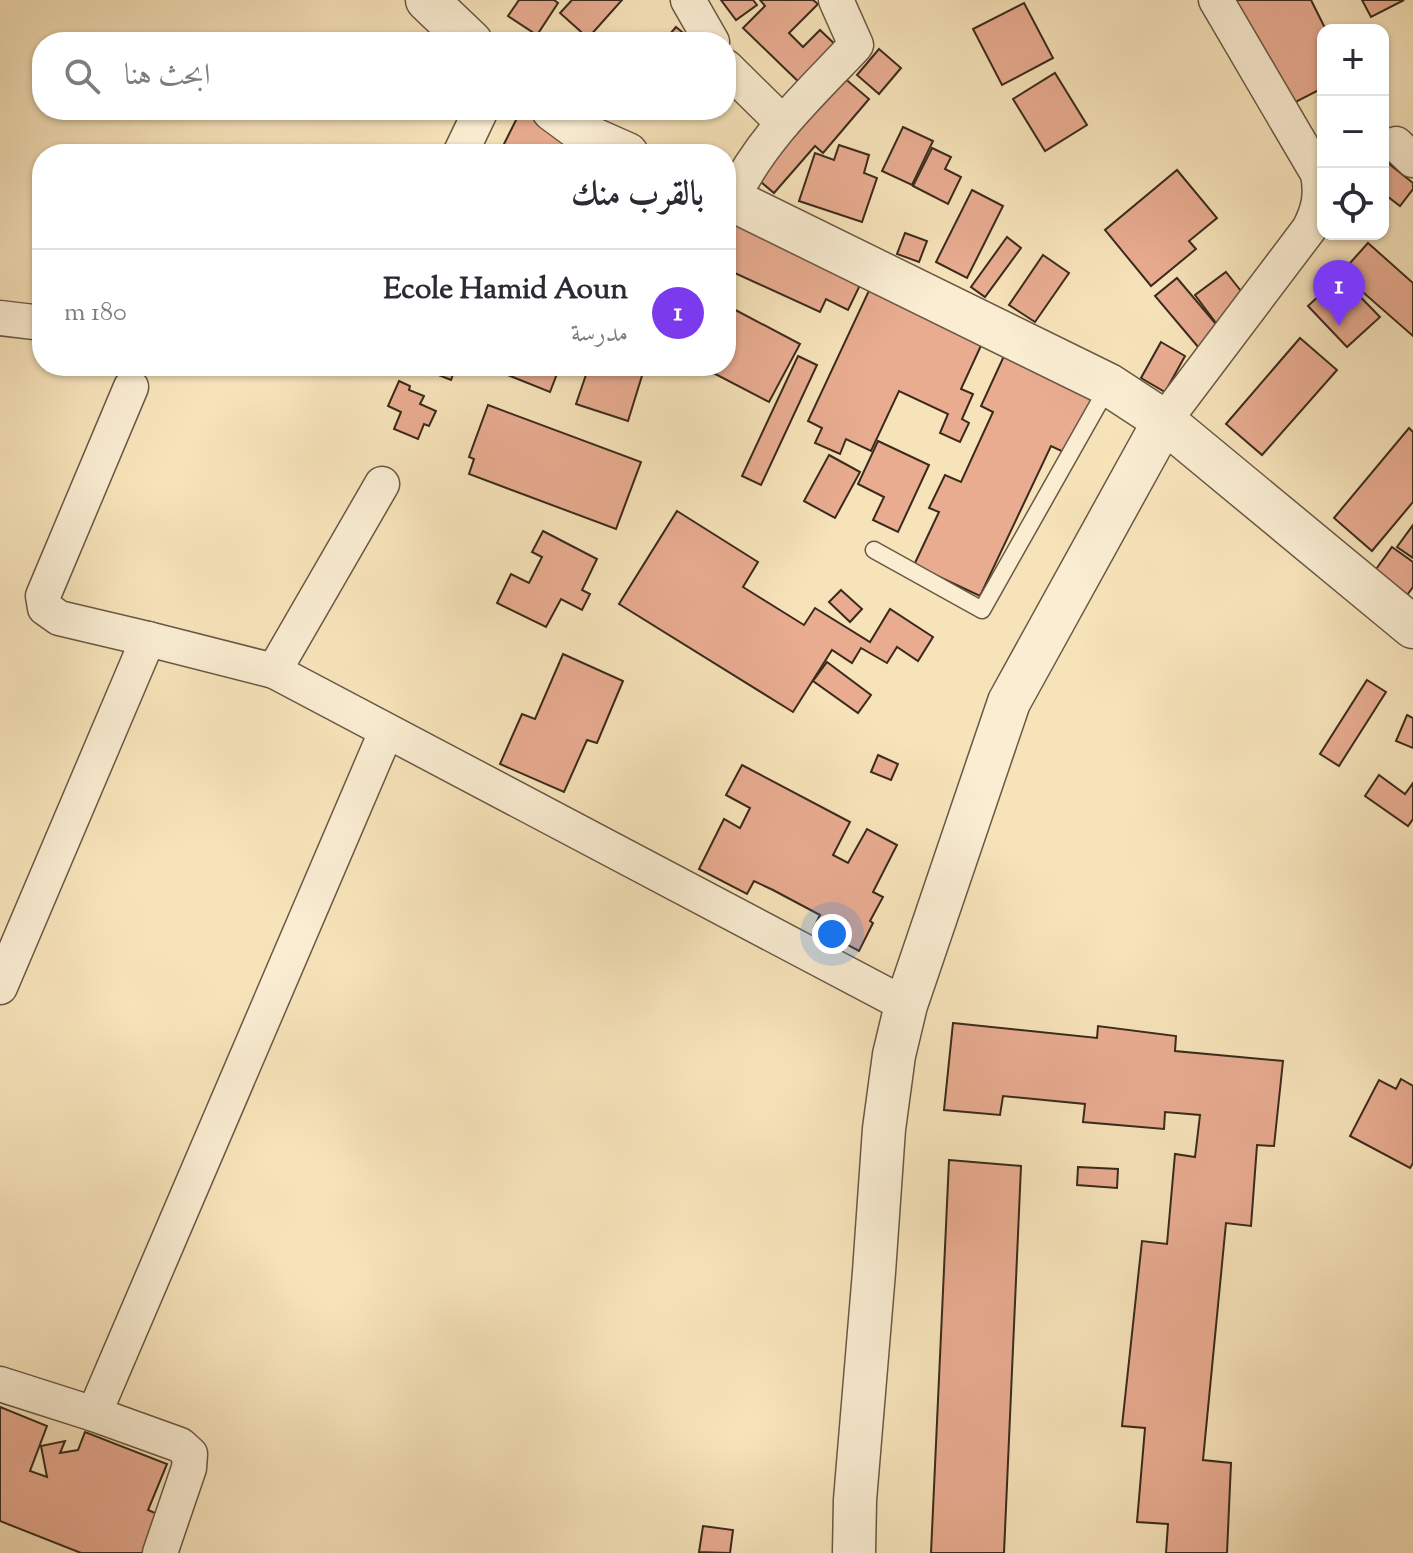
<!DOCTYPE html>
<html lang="ar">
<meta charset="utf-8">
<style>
:root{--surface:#fff;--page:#f7f7f7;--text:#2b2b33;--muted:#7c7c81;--line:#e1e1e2;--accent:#7c3aed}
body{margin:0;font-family:"Sorts Mill Goudy",Amiri,serif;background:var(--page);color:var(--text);direction:rtl}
.controls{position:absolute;right:24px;top:24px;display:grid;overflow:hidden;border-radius:16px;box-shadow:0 2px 6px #0004}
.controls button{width:72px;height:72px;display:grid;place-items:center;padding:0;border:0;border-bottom:2px solid var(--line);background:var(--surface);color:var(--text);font:40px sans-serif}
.you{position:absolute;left:832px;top:934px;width:28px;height:28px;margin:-20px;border:6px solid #fff;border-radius:50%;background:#1a73e8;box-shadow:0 0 0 12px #1a73e833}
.badge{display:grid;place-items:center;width:52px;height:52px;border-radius:50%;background:var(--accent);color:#fff;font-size:26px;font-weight:700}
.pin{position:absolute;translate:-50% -66px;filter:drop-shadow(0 2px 4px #0008)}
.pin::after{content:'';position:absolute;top:42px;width:28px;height:24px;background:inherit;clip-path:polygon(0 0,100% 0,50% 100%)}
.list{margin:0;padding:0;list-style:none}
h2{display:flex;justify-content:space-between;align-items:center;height:104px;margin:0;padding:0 32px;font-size:34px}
h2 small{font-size:26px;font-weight:400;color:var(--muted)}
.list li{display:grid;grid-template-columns:52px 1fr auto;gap:24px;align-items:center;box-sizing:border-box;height:128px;padding:0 32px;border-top:2px solid var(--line)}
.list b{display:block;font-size:30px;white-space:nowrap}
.list p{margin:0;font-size:26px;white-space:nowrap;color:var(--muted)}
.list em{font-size:26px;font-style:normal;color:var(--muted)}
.icon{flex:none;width:44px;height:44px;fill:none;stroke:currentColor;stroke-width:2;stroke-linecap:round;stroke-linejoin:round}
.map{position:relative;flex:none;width:1413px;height:1553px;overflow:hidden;direction:ltr}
.search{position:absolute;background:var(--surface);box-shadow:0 2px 6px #0004;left:32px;top:32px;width:704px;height:88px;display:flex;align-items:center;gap:20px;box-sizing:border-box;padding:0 28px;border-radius:32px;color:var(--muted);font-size:30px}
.panel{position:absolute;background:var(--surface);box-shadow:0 2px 6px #0004;left:32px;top:144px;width:704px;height:232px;border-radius:32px;direction:rtl}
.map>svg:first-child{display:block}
.building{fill:#e9ac91;stroke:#3a2a1b;stroke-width:2}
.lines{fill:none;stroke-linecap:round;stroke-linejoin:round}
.service-casing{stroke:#695843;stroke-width:19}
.minor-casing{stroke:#695843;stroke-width:37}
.tertiary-casing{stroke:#695843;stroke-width:45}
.service{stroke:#faedd2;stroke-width:16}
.minor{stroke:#faedd2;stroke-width:34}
.tertiary{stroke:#faedd2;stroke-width:42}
</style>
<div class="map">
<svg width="1413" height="1553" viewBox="0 0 1413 1553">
<rect width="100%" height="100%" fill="#f7e3ba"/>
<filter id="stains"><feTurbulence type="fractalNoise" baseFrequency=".0025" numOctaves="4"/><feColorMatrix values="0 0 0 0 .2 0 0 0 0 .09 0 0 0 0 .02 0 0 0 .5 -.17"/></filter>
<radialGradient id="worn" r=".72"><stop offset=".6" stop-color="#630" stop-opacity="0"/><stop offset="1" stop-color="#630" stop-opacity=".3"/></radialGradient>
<g class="building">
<path d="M519 0H554L558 3 537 35 508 16Z"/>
<path d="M572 0H622L588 38 560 13Z"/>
<path d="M721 0H753L757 5 736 20Z"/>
<path d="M760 0H813L818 4 789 33 803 47 820 30 841 50 804 87 743 28 765 6Z"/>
<path d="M1227 0H1311L1326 30H1323V88L1282 109Z"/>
<path d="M1362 0H1404L1371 17Z"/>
<path d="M1024 3 1053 58 1002 85 973 29Z"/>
<path d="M676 27 694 42H663Z"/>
<path d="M879 49 901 68 879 94 857 75Z"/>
<path d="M836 71 869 99 823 153 815 146 774 193 749 172Z"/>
<path d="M1055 73 1087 125 1045 151 1013 99Z"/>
<path d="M521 110 598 150 596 154H499Z"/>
<path d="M903 127 933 141 912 185 882 171Z"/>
<path d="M839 145 869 155 864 173 877 178 862 222 799 201 815 153 834 160Z"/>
<path d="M932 148 951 157 945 169 961 177 948 204 913 186Z"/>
<path d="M1383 159 1413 183V189L1400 206 1383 193Z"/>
<path d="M1177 170 1217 218 1189 241 1196 249 1151 286 1105 230Z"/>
<path d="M972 190 1003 206 967 278 936 262Z"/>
<path d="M726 208 862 281 848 310 826 299 820 312 726 269Z"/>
<path d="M905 233 927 241 919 262 897 254Z"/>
<path d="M1007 237 1021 248 985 297 971 287Z"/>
<path d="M1368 243 1413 283V336L1341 273Z"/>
<path d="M1043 255 1069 273 1035 322 1009 305Z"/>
<path d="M1226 272 1248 300 1216 323 1195 295Z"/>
<path d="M1340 276 1380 317 1347 347 1308 306Z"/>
<path d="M1177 278 1221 330 1199 348 1155 296Z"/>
<path d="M873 282 985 337 961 389 973 394 962 419 969 423 960 442 940 433 948 414 899 391 871 451 846 439 840 454 815 443 822 428 808 421Z"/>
<path d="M726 305 800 344 769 402 700 366H726Z"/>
<path d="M1300 338 1337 370 1262 455 1226 424Z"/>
<path d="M1161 342 1185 356 1165 392 1141 378Z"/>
<path d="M1009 345 1099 387 1068 454 1051 446 980 596 914 565 939 512 929 508 945 475 961 482 993 412 981 406Z"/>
<path d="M798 356 817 365 761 485 742 476Z"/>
<path d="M416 366H456L451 380Z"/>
<path d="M503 366H560L550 392 500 372Z"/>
<path d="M589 366H645L628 421 576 404Z"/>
<path d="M399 381 410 386 409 390 424 396 420 404 436 411 429 426 424 424 418 439 394 429 401 412 388 406Z"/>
<path d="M488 405 641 462 616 529 469 474 474 459 469 457Z"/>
<path d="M1409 428 1413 432V502L1372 551 1334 518Z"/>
<path d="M878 441 929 465 898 532 873 520 884 497 858 484Z"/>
<path d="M829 455 860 472 835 518 804 501Z"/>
<path d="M677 511 758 562 743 587 804 625 815 608 870 642 890 609 933 637 918 661 897 647 887 663 861 648 852 663 832 650 793 712 619 604Z"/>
<path d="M1413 525V558L1397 547Z"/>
<path d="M543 531 597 559 582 590 590 594 582 610 561 599 546 627 497 603 511 574 529 583 542 557 532 552Z"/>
<path d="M1392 547 1413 562V587L1407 595 1374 572Z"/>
<path d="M841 590 862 609 850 622 829 602Z"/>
<path d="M563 654 623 681 597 743 587 740 564 792 500 764 522 714 535 719Z"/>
<path d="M827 662 871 695 858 713 813 681Z"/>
<path d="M1367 680 1386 692 1339 766 1320 754Z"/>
<path d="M1407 715 1413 718V748L1396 741Z"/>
<path d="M878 755 898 764 891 780 871 772Z"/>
<path d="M742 765 850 822 833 855 848 863 867 829 897 845 873 892 883 897 870 921 873 923 859 951 814 927 820 915 773 890 754 881 747 894 699 869 724 819 740 828 750 808 726 795Z"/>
<path d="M1379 775 1405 794 1413 783V819L1408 826 1365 796Z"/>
<path d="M953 1023 1097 1038 1098 1026 1176 1036 1175 1051 1283 1061 1274 1146 1257 1145 1251 1226 1226 1223 1203 1460 1231 1463 1227 1553H1166L1168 1524 1137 1522 1145 1428 1122 1426 1142 1241 1167 1244 1175 1154 1195 1157 1200 1115 1165 1112 1164 1129 1083 1122 1085 1104 1003 1096 1000 1115 944 1110Z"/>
<path d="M1401 1079 1413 1086V1163L1410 1168 1350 1136 1379 1080 1396 1089Z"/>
<path d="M949 1160 1021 1166 1004 1553H931Z"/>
<path d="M1078 1167 1118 1169 1117 1188 1077 1185Z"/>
<path d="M0 1407 47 1426 30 1471 47 1477 41 1446 65 1441 60 1453 78 1450 85 1432 167 1464 148 1510 164 1517 150 1553H81L0 1521Z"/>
<path d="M703 1526 733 1530 730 1553 699 1552Z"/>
</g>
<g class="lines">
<defs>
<path id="service" d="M874 550 982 610 1109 385"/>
<g id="minor">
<path d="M688 0 712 42"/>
<path d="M726 67 783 123"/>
<path d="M1396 144 1413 160"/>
<path d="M460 154 481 110"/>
<path d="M732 200C760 139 811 93 856 45L836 0"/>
<path d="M0 318 42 323"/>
<path d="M131 387 43 596 45 608 59 618 148 639 274 671 906 1005"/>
<path d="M1164 421 1309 229C1319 210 1322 195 1318 174L1216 0"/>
<path d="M274 671 382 484"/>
<path d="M0 987 148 639"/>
<path d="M0 1384 94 1414 180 1445 190 1454 189 1468 160 1553"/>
<path d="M94 1414 386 732"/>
</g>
<g id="tertiary">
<path d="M427 0 471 42"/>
<path d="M553 110 591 138 627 154"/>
<path d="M726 197 1109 385 1164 421 1413 627"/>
<path d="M854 1553 855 1500 874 1272 884 1129 894 1055 906 1005 1009 702 1164 421"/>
</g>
</defs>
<use href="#service" class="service-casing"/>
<use href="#minor" class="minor-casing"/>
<use href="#tertiary" class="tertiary-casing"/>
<use href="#service" class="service"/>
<use href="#minor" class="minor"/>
<use href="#tertiary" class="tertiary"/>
</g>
<rect width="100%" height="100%" filter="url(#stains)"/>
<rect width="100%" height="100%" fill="url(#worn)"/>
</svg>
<div class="controls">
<button>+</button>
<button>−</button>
<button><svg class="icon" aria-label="locate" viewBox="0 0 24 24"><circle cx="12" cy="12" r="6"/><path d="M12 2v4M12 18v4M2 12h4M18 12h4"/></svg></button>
</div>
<div class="you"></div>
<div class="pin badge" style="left:1339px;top:326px">1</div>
<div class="search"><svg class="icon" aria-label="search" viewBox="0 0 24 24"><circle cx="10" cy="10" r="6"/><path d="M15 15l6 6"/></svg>ابحث هنا</div>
<section class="panel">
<h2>بالقرب منك<small></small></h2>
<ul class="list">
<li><span class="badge">1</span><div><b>Ecole Hamid Aoun</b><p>مدرسة</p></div><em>180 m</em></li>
</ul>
</section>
</div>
